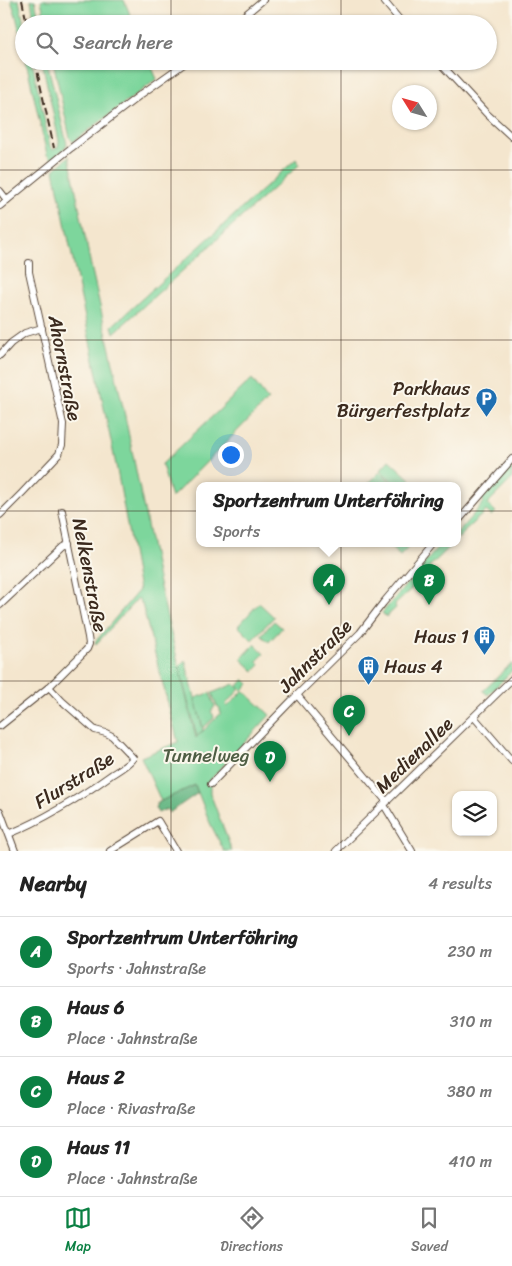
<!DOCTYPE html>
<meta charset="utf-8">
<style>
:root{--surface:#fff;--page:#f2f2f2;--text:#222;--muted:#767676;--line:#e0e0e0;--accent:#0b8043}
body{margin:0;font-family:Sriracha,sans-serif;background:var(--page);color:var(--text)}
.controls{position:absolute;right:15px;bottom:15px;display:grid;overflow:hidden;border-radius:10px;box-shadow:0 1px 4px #0004}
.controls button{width:45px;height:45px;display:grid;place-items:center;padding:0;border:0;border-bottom:1px solid var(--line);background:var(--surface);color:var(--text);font:25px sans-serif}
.compass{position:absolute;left:392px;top:85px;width:45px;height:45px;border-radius:50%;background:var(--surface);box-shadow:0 1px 4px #0004;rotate:307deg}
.you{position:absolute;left:230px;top:454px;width:18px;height:18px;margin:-12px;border:4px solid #fff;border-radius:50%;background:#1a73e8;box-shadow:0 0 0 8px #1a73e833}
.badge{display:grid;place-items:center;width:32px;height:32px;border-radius:50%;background:var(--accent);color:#fff;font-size:16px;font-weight:700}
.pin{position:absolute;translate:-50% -41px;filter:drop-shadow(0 1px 2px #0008)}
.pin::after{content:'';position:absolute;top:26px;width:18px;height:15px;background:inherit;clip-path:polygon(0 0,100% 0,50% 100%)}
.popup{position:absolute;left:196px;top:482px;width:265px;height:65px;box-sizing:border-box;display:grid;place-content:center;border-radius:10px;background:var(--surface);filter:drop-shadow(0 1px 4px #0005);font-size:16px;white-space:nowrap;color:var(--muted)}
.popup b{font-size:19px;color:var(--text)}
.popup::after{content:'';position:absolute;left:50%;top:100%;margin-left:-10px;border:10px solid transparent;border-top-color:var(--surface)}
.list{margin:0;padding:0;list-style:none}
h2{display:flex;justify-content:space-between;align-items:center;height:65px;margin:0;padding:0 20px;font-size:21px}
h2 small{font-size:16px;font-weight:400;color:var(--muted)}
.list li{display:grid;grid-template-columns:32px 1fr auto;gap:15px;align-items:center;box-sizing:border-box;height:70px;padding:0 20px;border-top:1px solid var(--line)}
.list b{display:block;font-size:19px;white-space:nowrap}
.list p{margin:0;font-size:16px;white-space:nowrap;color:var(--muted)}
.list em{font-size:16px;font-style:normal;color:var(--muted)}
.icon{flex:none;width:28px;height:28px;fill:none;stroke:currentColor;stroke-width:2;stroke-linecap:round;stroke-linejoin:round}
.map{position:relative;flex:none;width:512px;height:851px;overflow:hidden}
.search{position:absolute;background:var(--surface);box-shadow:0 1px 4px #0004;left:15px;right:15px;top:15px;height:55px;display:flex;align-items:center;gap:12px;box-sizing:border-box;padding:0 18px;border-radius:28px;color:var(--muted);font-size:19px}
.sheet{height:345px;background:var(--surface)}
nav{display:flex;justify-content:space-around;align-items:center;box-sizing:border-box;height:70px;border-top:1px solid var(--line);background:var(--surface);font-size:14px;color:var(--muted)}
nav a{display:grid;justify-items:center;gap:2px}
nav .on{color:var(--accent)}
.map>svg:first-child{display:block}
.green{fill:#7dd69c;stroke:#5c805d}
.forest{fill:#66b784;stroke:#507051}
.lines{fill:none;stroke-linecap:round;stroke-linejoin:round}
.minor-casing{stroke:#574638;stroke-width:8}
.minor{stroke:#fff;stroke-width:6}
.rail{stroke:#3b2a1e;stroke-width:2;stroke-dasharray:8 4;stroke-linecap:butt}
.grid{fill:none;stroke:#3b2a1e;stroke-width:1;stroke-opacity:0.55}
.labels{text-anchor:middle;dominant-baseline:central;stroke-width:4;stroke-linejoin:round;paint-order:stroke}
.street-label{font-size:19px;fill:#3b2a1e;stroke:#fbf7ec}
.poi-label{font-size:19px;fill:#3b2a1e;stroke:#fbf7ec;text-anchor:end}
.park-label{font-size:19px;fill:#4f5e44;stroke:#fbf7ec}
</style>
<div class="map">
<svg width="512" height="851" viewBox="0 0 512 851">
<rect width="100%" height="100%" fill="#fbf7ec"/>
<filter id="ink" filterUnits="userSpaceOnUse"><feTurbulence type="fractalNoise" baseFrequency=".02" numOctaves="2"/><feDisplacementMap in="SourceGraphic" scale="10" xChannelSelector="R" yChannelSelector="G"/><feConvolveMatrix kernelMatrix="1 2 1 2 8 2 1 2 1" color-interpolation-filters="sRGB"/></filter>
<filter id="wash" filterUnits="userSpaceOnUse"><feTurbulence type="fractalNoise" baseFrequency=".0096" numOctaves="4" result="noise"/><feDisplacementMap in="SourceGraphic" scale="20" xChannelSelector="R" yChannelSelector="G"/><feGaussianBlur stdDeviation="1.12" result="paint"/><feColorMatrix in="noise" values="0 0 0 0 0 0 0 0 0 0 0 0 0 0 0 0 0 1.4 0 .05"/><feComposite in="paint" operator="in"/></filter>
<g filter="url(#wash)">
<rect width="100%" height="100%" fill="#f4e6ce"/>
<g class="green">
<path d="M11 0H19L24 24V51L16 16Z"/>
<path d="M31 0H35L40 24H35Z"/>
<path d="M41 0H124L134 24H46Z"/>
<path d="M26 61H32L50 146 53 150 58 147 59 141 42 61H47L67 144 64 149 52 160 47 155Z"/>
<path d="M53 61H149L157 79 73 142 70 138Z"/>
<path d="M69 156 91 266 125 416 158 579 196 738 221 713 220 711V708L217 706 212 693 234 684 240 689 226 704 227 707 243 691 238 686 244 679 249 684 243 690 270 715 210 780V793L232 851H224L210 823 195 785 161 801 141 757 178 742 142 604 138 598 96 644 95 642 139 590 117 470 54 170Z"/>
<path d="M296 159 299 165 114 333 112 326Z"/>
<path d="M252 379 268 400 171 498 162 464Z"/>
<path d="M389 460 411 480 405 486H397L380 470Z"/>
<path d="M512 461V479L487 504 496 512 492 516 486 511 464 531 465 532 458 539V532L484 502 480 498Z"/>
<path d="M380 472 395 486H366Z"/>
<path d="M387 544H409L410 546 400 556Z"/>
<path d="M441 544H453L429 567 431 570 395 605 396 608 386 617 382 613Z"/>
<path d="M259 603 274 617 252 640 238 626Z"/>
<path d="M274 621 282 628 269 642 261 635Z"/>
<path d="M255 644 264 654 257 661 260 665 254 671 241 659Z"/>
<path d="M185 660 195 698 210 693 215 706 211 712 213 714 214 718 203 728 195 699 203 730 197 737 179 666Z"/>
<path d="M512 663V671L488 695 483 691Z"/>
</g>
<path class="forest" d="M195 785 198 793 169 813 167 809 158 813 155 808 157 803Z"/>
</g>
<g filter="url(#ink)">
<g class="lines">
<defs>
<g id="minor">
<path d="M383 0 403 24"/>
<path d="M234 24 263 0"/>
<path d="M438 61 487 114 512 137"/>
<path d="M0 191 7 200"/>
<path d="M0 206 71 148 140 95 188 61"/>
<path d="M0 355 11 343 25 333 42 328"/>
<path d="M0 515 22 493 59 454 62 445 63 424 29 272V263"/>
<path d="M458 521 512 459"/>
<path d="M0 605 63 546 69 543"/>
<path d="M297 695 387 802"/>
<path d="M474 717 512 761"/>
<path d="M0 726 49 687 87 649 89 644 88 637 62 511"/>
<path d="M211 784 297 695 360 633 383 603 433 544"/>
<path d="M384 805 412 851"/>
<path d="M0 811 15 851"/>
<path d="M9 834C45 819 79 798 111 775 119 770 128 765 133 758L112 736 106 733 95 730 62 701 49 687"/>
<path d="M110 851 158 821 176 851"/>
<path d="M336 851 512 679"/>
</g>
</defs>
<use href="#minor" class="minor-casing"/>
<use href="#minor" class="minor"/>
<g class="rail">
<path d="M22 0 27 24"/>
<path d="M35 61 54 148"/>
</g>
</g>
</g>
<path class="grid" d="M171 0V24M341 0V24M171 61V851M341 61V851M0 170H512M0 340H512M0 511H512M0 681H512"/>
<defs>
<symbol id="parking-pin" viewBox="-11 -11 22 30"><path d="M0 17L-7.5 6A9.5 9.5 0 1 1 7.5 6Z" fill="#1f6fb2" stroke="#fbf7ec"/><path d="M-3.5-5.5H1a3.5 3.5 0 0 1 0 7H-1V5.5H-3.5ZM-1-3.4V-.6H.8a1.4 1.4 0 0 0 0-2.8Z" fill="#fff"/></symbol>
<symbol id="building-pin" viewBox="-11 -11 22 30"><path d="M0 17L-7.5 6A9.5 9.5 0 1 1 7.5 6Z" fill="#1f6fb2" stroke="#fbf7ec"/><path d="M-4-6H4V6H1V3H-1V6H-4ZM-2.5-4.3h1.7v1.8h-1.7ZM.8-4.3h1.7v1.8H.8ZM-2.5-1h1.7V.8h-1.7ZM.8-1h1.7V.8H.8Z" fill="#fff"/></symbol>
</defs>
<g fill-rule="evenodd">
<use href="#parking-pin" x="474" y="386" width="25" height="34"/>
<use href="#building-pin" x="472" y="624" width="25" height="34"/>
<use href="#building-pin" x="356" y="654" width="25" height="34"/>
</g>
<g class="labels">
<g class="street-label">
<text transform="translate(65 368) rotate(79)">Ahornstraße</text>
<text transform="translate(90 575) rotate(79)">Nelkenstraße</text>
<text transform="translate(315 656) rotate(-45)">Jahnstraße</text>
<text transform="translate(414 755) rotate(-44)">Medienallee</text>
<text transform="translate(74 780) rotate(-32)">Flurstraße</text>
</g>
<g class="poi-label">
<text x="470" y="388">Parkhaus<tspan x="470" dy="22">Bürgerfestplatz</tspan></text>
<text x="469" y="636">Haus 1</text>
<text x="384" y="666" text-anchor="start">Haus 4</text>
</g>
<g class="park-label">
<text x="206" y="755">Tunnelweg</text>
</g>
</g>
</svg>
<div class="controls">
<button><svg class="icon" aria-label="layers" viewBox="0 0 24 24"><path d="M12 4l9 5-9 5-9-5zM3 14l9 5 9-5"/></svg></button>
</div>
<svg class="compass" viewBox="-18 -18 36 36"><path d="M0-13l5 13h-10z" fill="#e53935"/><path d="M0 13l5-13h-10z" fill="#767676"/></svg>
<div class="you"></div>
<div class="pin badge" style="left:329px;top:605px">A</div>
<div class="popup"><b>Sportzentrum Unterföhring</b>Sports</div>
<div class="pin badge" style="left:429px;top:605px">B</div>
<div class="pin badge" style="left:349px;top:736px">C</div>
<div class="pin badge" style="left:270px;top:782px">D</div>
<div class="search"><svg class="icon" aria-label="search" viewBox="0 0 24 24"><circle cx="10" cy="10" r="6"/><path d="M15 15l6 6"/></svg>Search here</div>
</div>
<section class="sheet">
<h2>Nearby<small>4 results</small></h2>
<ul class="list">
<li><span class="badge">A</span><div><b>Sportzentrum Unterföhring</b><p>Sports · Jahnstraße</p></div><em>230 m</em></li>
<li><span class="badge">B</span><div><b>Haus 6</b><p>Place · Jahnstraße</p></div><em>310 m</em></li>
<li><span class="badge">C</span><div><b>Haus 2</b><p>Place · Rivastraße</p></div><em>380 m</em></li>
<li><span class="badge">D</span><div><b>Haus 11</b><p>Place · Jahnstraße</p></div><em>410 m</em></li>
</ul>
</section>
<nav>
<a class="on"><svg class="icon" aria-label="map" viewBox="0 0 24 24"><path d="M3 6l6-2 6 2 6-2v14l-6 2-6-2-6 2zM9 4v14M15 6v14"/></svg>Map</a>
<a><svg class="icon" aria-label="directions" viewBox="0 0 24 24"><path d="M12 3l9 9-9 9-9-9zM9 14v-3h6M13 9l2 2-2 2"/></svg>Directions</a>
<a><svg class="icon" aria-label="saved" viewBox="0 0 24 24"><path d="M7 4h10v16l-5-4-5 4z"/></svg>Saved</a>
</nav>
